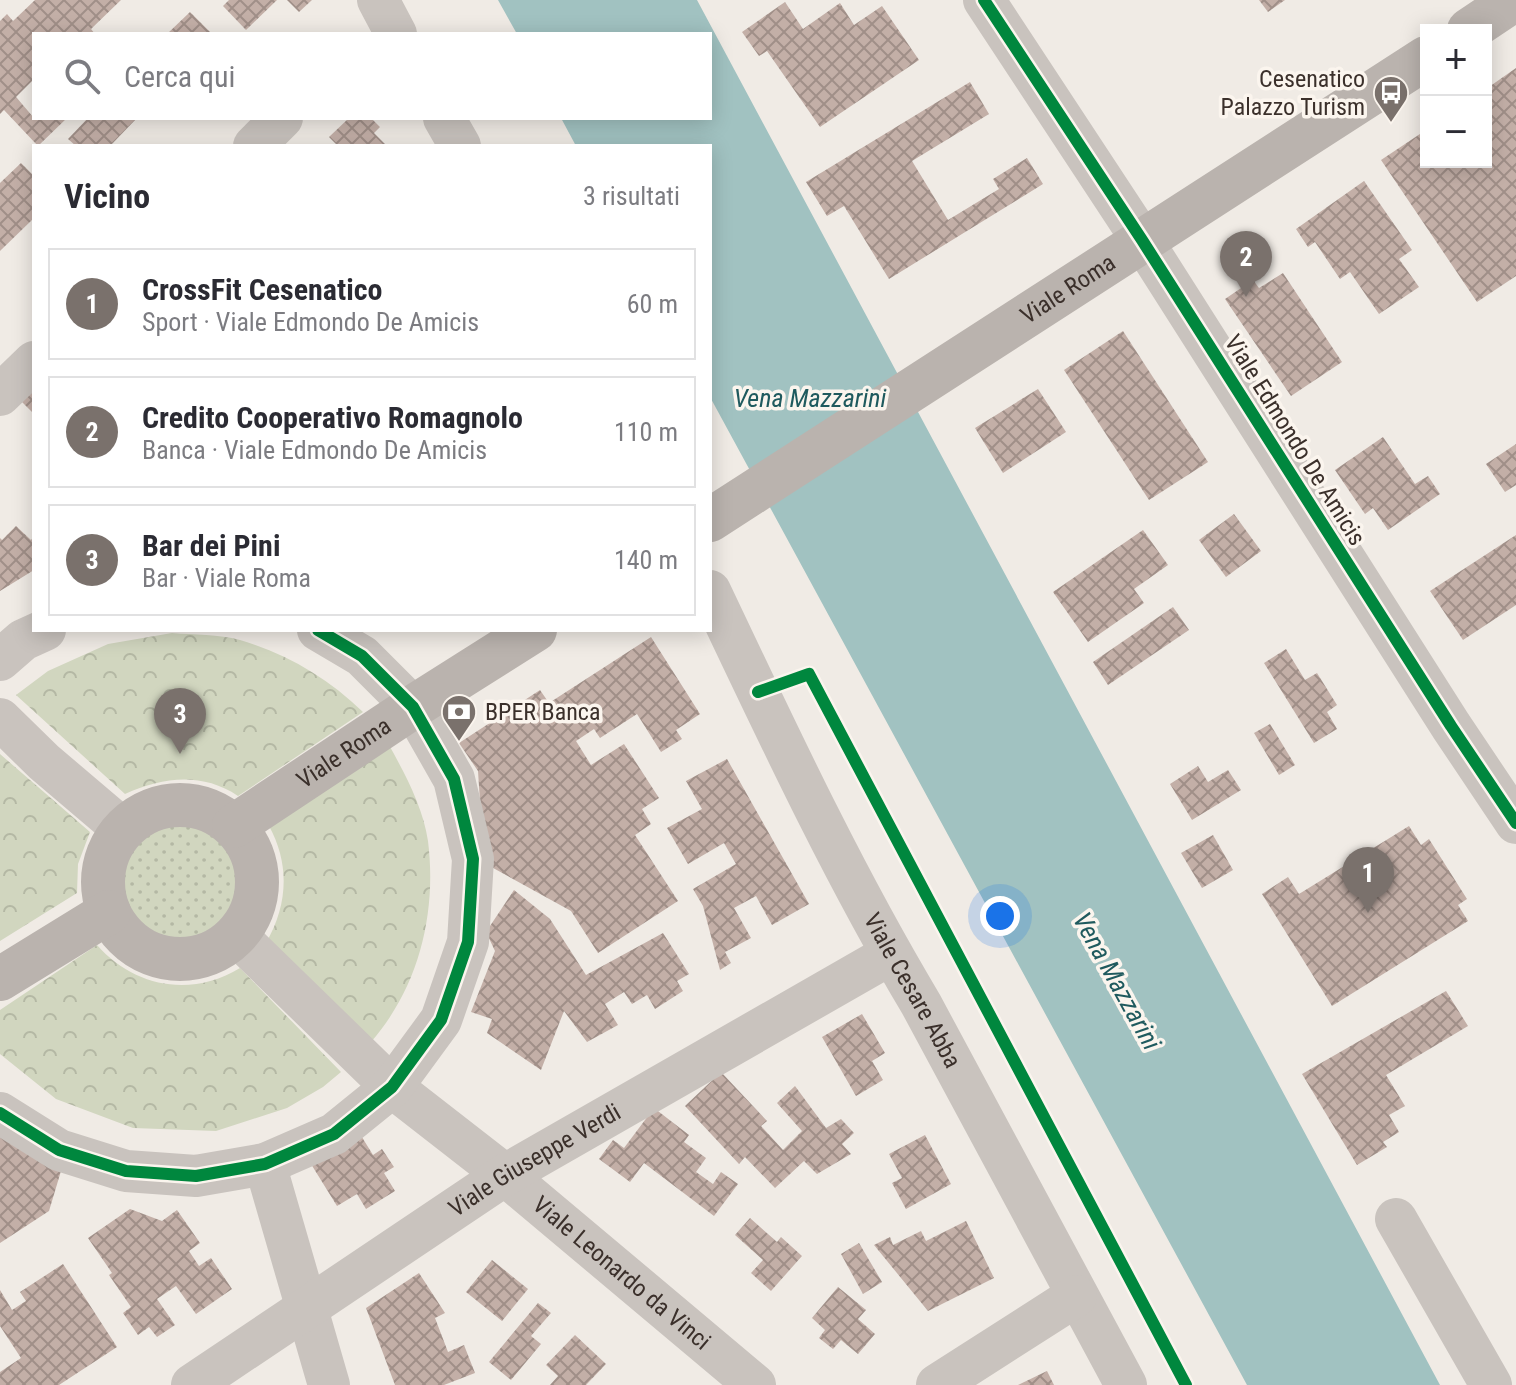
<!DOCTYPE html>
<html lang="it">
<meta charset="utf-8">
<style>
:root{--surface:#fff;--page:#f7f7f7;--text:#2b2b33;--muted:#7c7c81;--line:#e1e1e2;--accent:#7a716c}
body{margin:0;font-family:"Roboto Condensed",sans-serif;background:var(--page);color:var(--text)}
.controls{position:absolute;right:24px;top:24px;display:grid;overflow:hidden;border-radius:0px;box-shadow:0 4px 20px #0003}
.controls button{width:72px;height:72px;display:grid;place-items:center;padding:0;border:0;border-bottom:2px solid var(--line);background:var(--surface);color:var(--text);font:40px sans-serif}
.you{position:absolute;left:1000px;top:916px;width:28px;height:28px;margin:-20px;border:6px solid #fff;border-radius:50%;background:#1a73e8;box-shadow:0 0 0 12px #1a73e833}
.badge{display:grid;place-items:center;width:52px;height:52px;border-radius:50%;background:var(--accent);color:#fff;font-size:26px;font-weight:700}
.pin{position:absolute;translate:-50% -66px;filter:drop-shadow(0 2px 4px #0008)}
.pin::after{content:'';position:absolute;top:42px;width:28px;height:24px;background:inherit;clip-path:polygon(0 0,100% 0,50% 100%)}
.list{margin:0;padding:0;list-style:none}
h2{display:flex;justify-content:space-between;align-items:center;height:104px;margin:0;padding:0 32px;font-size:34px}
h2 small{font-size:26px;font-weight:400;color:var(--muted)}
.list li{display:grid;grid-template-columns:52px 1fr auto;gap:24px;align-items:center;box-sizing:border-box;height:112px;margin:0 16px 16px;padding:0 16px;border:2px solid var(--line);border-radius:0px}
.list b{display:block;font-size:30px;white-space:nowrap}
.list p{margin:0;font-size:26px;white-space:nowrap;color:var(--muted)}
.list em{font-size:26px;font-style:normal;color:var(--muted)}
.icon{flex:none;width:44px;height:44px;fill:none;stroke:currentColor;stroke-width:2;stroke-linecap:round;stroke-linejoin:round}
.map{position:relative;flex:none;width:1516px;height:1385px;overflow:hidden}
.search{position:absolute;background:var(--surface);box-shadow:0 4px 20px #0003;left:32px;top:32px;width:680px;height:88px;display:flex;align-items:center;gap:20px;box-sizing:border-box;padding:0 28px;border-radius:0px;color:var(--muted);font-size:30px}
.panel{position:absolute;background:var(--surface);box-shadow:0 4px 20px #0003;left:32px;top:144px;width:680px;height:488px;border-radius:0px}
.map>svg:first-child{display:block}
.grass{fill:url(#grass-dots)}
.forest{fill:url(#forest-crowns)}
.water{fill:#a1c2c1}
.building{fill:url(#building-cross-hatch)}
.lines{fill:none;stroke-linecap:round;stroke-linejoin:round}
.street{stroke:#c9c3be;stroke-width:42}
.secondary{stroke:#bab3ae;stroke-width:44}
.cycleway-casing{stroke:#fbf5ee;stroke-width:17}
.cycleway{stroke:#00873e;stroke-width:12}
.labels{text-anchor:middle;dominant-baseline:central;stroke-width:7;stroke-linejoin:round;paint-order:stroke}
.poi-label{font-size:24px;fill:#3b302b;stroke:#fbf5ee;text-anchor:end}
.street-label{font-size:24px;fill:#3b302b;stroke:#fbf5ee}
.water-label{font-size:26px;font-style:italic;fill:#1f5a5e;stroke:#fbf5ee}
</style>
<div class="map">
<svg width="1516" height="1385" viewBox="0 0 1516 1385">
<defs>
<pattern id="grass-dots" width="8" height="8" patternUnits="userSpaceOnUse" patternTransform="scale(2)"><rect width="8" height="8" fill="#d1d6bf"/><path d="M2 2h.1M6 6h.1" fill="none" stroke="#b4b8a4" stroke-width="1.8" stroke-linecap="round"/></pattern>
<pattern id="forest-crowns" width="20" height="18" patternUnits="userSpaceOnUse" patternTransform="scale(2)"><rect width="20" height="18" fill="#d1d6bf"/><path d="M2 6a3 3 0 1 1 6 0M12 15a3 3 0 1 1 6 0" fill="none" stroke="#b4b8a4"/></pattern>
<pattern id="building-cross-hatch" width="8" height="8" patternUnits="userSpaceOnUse" patternTransform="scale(2)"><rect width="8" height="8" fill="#c3afa7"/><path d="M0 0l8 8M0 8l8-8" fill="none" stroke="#a08f88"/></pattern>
</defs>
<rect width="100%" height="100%" fill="#f0ebe5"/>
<circle class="grass" cx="180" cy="882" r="56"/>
<g class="forest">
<path d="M172 633C194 635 219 634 240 640 287 654 328 678 363 712L238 796C202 772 163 777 125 794L16 695 48 671 108 644Z"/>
<path d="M389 745C405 774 423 807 428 841 437 913 419 987 371 1042L266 943C288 905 290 864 269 826Z"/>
<path d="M0 754 90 832 78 864 77 893 0 941Z"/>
<path d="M97 945C134 987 191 998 240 968L341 1072 323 1087 287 1108 216 1131 133 1128 56 1099 0 1054V1010Z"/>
</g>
<path class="water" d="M498 0H697L1440 1385H1247L710 397V146H576L561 118H710V34H517Z"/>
<g class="building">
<path d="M35 0H121L91 29 95 34H34V79L16 97 34 118H67L38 146 4 110 0 114V21L7 14 13 21Z"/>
<path d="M229 0H277L246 30 223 6Z"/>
<path d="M287 0H312L299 12Z"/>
<path d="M1259 0H1285L1268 12Z"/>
<path d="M785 2 803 29 840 3 854 25 882 6 919 60 820 127 767 51 759 56 742 32Z"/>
<path d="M190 12 212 34H167Z"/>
<path d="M1516 68V276L1477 302 1381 160 1426 130V162H1486V89Z"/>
<path d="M970 82 989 114 912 161 948 220 999 189 993 179 1027 158 1043 184 889 279 844 206 827 216 806 182Z"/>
<path d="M88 118H137L110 146H76L68 139Z"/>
<path d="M349 118H371L380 127 374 133 387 146H338L329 137Z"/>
<path d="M21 163 34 176V218L0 251V183Z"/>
<path d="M1364 181 1412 250 1399 259 1419 287 1379 314 1350 272 1340 279 1315 242 1308 247 1296 229Z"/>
<path d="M1283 273 1342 362 1291 396 1225 299 1253 280 1259 288Z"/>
<path d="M1123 331 1208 462 1149 500 1064 370Z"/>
<path d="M34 386V414L20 400Z"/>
<path d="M1038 389 1066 432 1003 473 975 428Z"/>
<path d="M1383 437 1415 484 1428 476 1440 494 1388 530 1373 508 1365 514 1335 470Z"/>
<path d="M1516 444V485L1505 492 1486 464Z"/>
<path d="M1234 514 1261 551 1226 577 1199 540Z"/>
<path d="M16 526 31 540 34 536V570L0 591V538L2 540Z"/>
<path d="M1143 530 1168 565 1134 589 1144 603 1088 642 1053 592Z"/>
<path d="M1516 535V605L1463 640 1430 591Z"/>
<path d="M1173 607 1189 630 1108 685 1093 662Z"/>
<path d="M651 637 700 714 676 730 682 739 661 752 637 714 600 738 594 729 576 741 591 765 624 744 659 798 642 809 651 824 635 835 678 901 598 953 571 911 484 863 478 771 459 743 540 690 549 703Z"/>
<path d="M1286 649 1305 680 1317 673 1337 705 1327 712 1337 729 1314 743 1264 663Z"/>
<path d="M1270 724 1295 765 1279 775 1254 733Z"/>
<path d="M727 759 809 904 772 925 756 896 734 908 751 938 725 952 731 963 720 970 703 906 693 889 736 864 724 843 688 864 667 828 702 809 686 781Z"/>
<path d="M1198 766 1208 782 1228 770 1241 790 1192 820 1170 784Z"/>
<path d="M1409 826 1421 845 1429 839 1467 899 1458 905 1468 921 1332 1006 1262 894 1288 877 1299 894Z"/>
<path d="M1213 835 1233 870 1202 888 1181 853Z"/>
<path d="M514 890 550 919 586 975 663 933 689 974 677 981 683 991 655 1009 647 995 632 1004 624 992 605 1004 618 1025 587 1042 564 1011 541 1070 487 1033 492 1019 471 1012 495 951 486 932Z"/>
<path d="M1446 991 1468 1026 1386 1075 1405 1106 1389 1115 1399 1132 1383 1142 1387 1147 1357 1165 1302 1074Z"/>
<path d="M862 1014 885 1053 872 1061 883 1080 856 1096 822 1037Z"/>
<path d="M721 1072 767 1121 761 1126 783 1150 802 1131 777 1103 795 1086 826 1128 841 1119 854 1133 842 1144 851 1154 817 1174 804 1161 775 1188 745 1157 739 1164 685 1106Z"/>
<path d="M654 1108 689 1135 684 1142 706 1158 696 1172 713 1184 721 1172 738 1184 714 1216 644 1163 630 1182 599 1159 613 1140 624 1148Z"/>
<path d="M0 1117 61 1171 49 1211 0 1243Z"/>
<path d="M360 1134 373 1155 382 1149 394 1167 384 1173 395 1191 366 1209 357 1194 337 1206 311 1164Z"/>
<path d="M925 1135 951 1184 906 1209 892 1183 902 1178 889 1154Z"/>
<path d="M130 1209 162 1221 177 1210 200 1243 189 1251 199 1266 211 1258 232 1289 196 1314 176 1286 157 1299 175 1325 157 1337 149 1327 138 1335 123 1313 131 1307 109 1275 112 1273 88 1238Z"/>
<path d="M750 1218 777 1242 781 1237 802 1256 771 1291 751 1273 763 1260 735 1235Z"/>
<path d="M966 1221 994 1278 928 1311 874 1245 890 1237 893 1245 921 1231 926 1241Z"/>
<path d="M859 1243 882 1282 863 1294 841 1254Z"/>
<path d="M492 1260 528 1289 502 1321 466 1292Z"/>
<path d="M63 1264 117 1347 59 1385H0V1372L21 1358 0 1326V1290L12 1310 26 1301 20 1292Z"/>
<path d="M419 1273 445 1313 435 1318 448 1352 464 1345 475 1373 444 1385H395L366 1308Z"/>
<path d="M838 1287 866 1310 858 1319 875 1334 858 1354 841 1340 833 1349 819 1338 825 1330 812 1318Z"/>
<path d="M538 1303 551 1313 531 1336 541 1344 511 1380 489 1362Z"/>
<path d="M575 1335 606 1364 586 1385H550L558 1376 546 1365Z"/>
<path d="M1047 1371 1054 1385H1018Z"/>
</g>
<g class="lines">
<g class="street">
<path d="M378 0 396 34"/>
<path d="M984 0 1142 240 1451 726 1516 823"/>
<path d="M444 118 460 146"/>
<path d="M254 146 282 118"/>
<path d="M0 395 34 362"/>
<path id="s1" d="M710 591C776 730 842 872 921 1004L1126 1385"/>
<path d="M0 660 23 640 45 630"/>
<path d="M0 719 44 762 124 830"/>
<path id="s2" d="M237 936 392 1087 505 1175 755 1385"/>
<path d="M0 1113 59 1150 126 1171 196 1176 265 1164 334 1134 392 1087 441 1020 468 942 473 859 454 779 413 707 362 656 318 630"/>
<path d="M265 1164 329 1385"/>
<path d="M1396 1219 1491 1385"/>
<path id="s3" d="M192 1385 505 1175 891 954"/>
<path d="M937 1385 1076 1296"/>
</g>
<g class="secondary">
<path d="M1469 30 1514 0"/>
<path id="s4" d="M710 520 1426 58"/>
<circle cx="180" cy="882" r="77"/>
<path id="s5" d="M234 826 413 707 535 630"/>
<path d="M0 979 109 912"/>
</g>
<defs>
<g id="cycleway">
<path d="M984 0 1142 240 1451 726 1516 823"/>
<path d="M758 692 809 674 1186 1385"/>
<path d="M0 1113 59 1150 126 1171 196 1176 265 1164 334 1134 392 1087 441 1020 468 942 473 859 454 779 413 707 362 656 318 630"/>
</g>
</defs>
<use href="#cycleway" class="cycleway-casing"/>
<use href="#cycleway" class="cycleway"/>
</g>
<defs>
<symbol id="bus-pin" viewBox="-11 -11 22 30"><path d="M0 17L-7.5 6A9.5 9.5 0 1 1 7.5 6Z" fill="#7a716c" stroke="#fbf5ee"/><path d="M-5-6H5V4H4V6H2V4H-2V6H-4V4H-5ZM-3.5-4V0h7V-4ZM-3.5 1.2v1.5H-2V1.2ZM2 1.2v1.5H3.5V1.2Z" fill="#fff"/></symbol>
<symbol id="bank-pin" viewBox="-11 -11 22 30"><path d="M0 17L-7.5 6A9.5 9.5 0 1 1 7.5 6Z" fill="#7a716c" stroke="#fbf5ee"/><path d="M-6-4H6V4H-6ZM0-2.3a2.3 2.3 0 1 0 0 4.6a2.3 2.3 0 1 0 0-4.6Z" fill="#fff"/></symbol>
</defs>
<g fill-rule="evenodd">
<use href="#bus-pin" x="1371" y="73" width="40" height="54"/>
<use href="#bank-pin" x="439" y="692" width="40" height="54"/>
</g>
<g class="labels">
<g class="poi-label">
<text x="1365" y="79">Cesenatico<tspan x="1365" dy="28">Palazzo Turism</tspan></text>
<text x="485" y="712" text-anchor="start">BPER Banca</text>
</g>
<g class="street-label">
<text stroke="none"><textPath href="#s4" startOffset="426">Viale Roma</textPath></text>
<text transform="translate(1295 440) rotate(58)">Viale Edmondo De Amicis</text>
<text stroke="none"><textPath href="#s5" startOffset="132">Viale Roma</textPath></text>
<text stroke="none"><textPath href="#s1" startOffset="448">Viale Cesare Abba</textPath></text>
<text stroke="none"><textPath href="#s3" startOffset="410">Viale Giuseppe Verdi</textPath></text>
<text stroke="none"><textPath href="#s2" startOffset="512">Viale Leonardo da Vinci</textPath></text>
</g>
<g class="water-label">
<text x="810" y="398">Vena Mazzarini</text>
<text transform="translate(1117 981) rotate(61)">Vena Mazzarini</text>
</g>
</g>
</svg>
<div class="controls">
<button>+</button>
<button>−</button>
</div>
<div class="you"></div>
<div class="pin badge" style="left:1368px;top:913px">1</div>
<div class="pin badge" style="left:1246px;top:297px">2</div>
<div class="pin badge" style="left:180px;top:754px">3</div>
<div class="search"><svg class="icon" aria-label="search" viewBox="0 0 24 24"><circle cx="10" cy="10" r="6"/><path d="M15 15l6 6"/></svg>Cerca qui</div>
<section class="panel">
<h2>Vicino<small>3 risultati</small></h2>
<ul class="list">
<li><span class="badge">1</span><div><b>CrossFit Cesenatico</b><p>Sport · Viale Edmondo De Amicis</p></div><em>60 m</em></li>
<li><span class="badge">2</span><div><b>Credito Cooperativo Romagnolo</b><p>Banca · Viale Edmondo De Amicis</p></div><em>110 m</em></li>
<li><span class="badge">3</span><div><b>Bar dei Pini</b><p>Bar · Viale Roma</p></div><em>140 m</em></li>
</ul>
</section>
</div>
